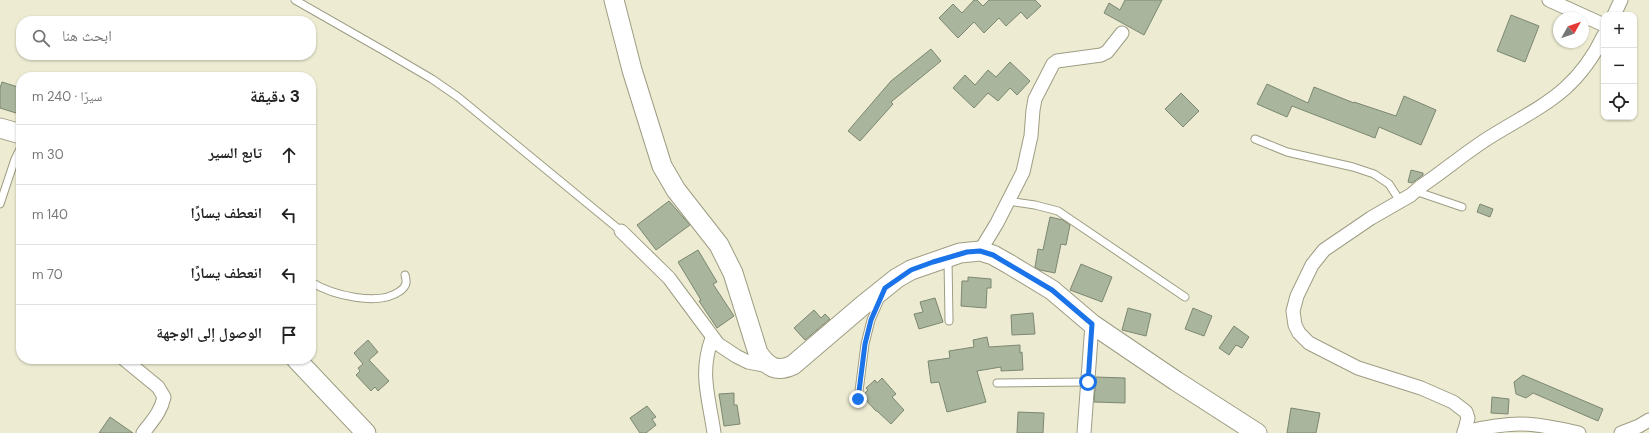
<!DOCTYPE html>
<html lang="ar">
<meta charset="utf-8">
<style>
:root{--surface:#fff;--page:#f2f2f2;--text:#222;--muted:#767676;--line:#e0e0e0}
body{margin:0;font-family:"DM Sans","Noto Naskh Arabic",sans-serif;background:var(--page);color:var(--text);direction:rtl}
.controls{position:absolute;right:12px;top:12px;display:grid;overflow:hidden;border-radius:8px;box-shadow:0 1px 3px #0004}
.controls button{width:36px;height:36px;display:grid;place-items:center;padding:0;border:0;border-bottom:1px solid var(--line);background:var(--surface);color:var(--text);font:20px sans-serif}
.compass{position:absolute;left:1553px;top:12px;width:36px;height:36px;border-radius:50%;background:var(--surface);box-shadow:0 1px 3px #0004;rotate:50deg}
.stop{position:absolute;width:12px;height:12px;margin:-9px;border:3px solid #1a73e8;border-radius:50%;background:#fff}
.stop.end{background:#1a73e8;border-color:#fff;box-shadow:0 1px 4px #0008}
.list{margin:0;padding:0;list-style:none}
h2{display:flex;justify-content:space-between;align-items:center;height:52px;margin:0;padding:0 16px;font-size:17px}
h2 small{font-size:13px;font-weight:400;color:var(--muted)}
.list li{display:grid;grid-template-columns:26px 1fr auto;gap:12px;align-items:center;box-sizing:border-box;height:60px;padding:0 16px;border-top:1px solid var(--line)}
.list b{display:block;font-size:15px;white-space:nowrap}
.list em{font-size:13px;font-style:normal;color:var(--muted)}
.icon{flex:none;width:22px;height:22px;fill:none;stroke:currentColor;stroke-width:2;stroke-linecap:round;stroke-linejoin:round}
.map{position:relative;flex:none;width:1649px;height:433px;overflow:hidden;direction:ltr}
.search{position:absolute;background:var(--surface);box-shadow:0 1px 3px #0004;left:16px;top:16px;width:300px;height:44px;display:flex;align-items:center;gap:10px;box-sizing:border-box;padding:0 14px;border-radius:16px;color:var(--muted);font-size:15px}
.panel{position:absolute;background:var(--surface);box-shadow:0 1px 3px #0004;left:16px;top:72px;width:300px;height:292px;border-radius:16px;direction:rtl}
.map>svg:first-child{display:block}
.building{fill:#aab59e;stroke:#7c8771}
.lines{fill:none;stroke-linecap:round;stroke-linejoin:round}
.lane-casing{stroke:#9e9d84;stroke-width:9}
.street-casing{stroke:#9e9d84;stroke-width:15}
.secondary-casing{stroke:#9e9d84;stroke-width:21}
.lane{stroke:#fff;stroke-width:7}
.street{stroke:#fff;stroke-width:13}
.secondary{stroke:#fff;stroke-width:19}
.route{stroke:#1a73e8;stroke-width:5}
</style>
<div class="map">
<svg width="1649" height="433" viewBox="0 0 1649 433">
<rect width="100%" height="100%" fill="#edecd2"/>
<g class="building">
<path d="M974 0H977L983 6 989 0H1035L1041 6 1027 19 1021 12 1006 26 999 18 984 33 974 22 958 38 939 18 953 4 962 13Z"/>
<path d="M1125 0H1162L1144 35 1104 13 1109 3 1120 10Z"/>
<path d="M1511 15 1539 26 1525 62 1497 51Z"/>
<path d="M931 49 941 61 891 102 893 104 860 141 848 131 891 81Z"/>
<path d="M1010 62 1030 81 1017 95 1010 88 998 101 988 93 974 108 953 88 965 75 975 85 988 70 996 77Z"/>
<path d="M2 82 21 88V98L16 113 0 108V88Z"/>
<path d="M1267 84 1308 103 1314 87 1354 103V102L1396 116 1404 96 1436 110 1421 145 1379 127 1375 138 1292 106 1287 117 1257 104Z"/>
<path d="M1181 93 1199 111 1183 127 1165 109Z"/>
<path d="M1411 170 1423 173V175L1412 183 1408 182Z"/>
<path d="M669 201 690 225 656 250 637 225Z"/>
<path d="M1480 204 1493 209 1490 217 1477 212Z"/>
<path d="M1050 217 1063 220 1070 225 1066 245 1061 244 1055 273 1040 270 1035 267 1038 249 1043 250Z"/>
<path d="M698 250 717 282 713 284 734 316 717 328 699 301 701 300 678 262Z"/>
<path d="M1081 264 1112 277 1102 302 1070 290Z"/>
<path d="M968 277 991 279V288H987L986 308 961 306 962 281H968Z"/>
<path d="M935 298 943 322 919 329 914 314 923 312 920 302Z"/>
<path d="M1128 308 1151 314 1146 336 1122 330Z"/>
<path d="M1193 308 1212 316 1204 336 1185 329Z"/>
<path d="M814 310 821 318 825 314 830 319 805 340 794 328Z"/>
<path d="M1033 313 1035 334 1012 335 1011 315Z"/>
<path d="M1234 326 1249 337 1242 348 1236 345 1229 355 1219 348Z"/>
<path d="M987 337 989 347 1020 345V353L1022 352 1023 370 1001 371V367L977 371 986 402 947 412 939 382 931 383 928 361 950 358 949 351 974 347 973 340Z"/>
<path d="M368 340 378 352 369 360 389 381 378 391 375 387 371 391 356 375 360 371 358 368 363 364 354 353Z"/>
<path d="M1523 375 1603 409 1598 421 1533 393 1526 398 1516 394 1514 382Z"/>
<path d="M1096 377 1125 378V403L1094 402Z"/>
<path d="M882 378 896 394 892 397 904 410 891 424 877 411H876L863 397 864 394 868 390 866 388 875 380 877 383Z"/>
<path d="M734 393V405H737L740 424 724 426 719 394Z"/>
<path d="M1492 397 1509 399 1508 414 1491 413Z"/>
<path d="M647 406 656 417 652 419 656 425 646 433H640L630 418Z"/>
<path d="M1291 408 1320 413 1316 433H1287Z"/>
<path d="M1018 412 1044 413 1043 433H1017Z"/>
<path d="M110 417 133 433H99Z"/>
</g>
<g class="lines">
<defs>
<g id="lane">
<path d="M295 0 386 52 432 79 458 97 621 231"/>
<path d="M1255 139 1287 152 1353 167 1374 174 1389 184 1400 201"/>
<path d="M1415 191 1462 207"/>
<path d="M1008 201 1035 205 1058 211 1185 297"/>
<path d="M0 204 15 159 21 147"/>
<path d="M948 259 949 321"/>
<path d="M311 282C332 295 379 307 400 291 407 286 407 282 405 275"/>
<path d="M997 383 1088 382"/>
<path d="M858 399 865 344 871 320 881 297"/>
</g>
<g id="street">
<path d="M1549 0 1604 25"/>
<path d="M1614 15 1621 0"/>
<path d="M621 231 669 278 718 344 736 356 748 362 769 366"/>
<path d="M980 251 997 223 1023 172 1031 136 1033 110 1035 99 1053 64 1057 61 1101 55 1107 52 1122 33"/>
<path d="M712 338C699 374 709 397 714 433"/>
<path d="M124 359 158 387 164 397C161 412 152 421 143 433"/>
<path d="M1464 432C1482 428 1501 424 1520 424 1540 424 1560 429 1579 433"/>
<path d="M1084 433 1092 324"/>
<path d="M1464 433 1468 418 1466 412 1453 402 1421 388 1358 368 1309 343 1299 333 1295 325 1293 311 1297 296 1312 265 1324 250 1371 218 1411 195 1420 187C1444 171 1466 152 1490 137 1542 105 1576 93 1604 35"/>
<path d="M1621 433 1639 426 1649 420"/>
</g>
<g id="secondary">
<path d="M614 0 632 70 662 166 676 190 719 245 733 273 758 353C768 367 776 373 793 365L862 306 897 278 911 270 960 253 980 251 993 255 1009 264 1052 290 1092 324 1176 381 1257 433"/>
<path d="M0 128 21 134"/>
<path d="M296 359 366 433"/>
</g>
</defs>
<use href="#lane" class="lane-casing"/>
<use href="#street" class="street-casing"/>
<use href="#secondary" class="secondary-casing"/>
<use href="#lane" class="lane"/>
<use href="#street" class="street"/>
<use href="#secondary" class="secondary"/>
</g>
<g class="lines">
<path class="route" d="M858 399 865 344 871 320 885 288 911 270 933 262 967 252 980 251 993 255 1052 290 1092 324 1088 382"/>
</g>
</svg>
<div class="controls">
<button>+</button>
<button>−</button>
<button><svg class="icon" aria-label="locate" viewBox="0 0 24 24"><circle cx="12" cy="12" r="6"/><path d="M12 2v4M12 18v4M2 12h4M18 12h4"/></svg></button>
</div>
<svg class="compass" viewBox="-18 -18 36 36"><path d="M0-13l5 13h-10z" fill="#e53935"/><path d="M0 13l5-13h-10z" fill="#767676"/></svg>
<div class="stop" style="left:1088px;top:382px"></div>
<div class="stop end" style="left:858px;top:399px"></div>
<div class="search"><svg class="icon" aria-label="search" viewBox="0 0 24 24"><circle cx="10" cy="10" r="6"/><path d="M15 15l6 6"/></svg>ابحث هنا</div>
<section class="panel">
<h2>3 دقيقة<small>سيرًا · 240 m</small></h2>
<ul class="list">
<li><svg class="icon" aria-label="ahead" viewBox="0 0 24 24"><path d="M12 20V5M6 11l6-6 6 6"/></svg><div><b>تابع السير</b></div><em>30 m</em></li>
<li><svg class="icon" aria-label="left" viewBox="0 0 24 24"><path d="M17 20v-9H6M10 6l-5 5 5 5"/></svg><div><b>انعطف يسارًا</b></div><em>140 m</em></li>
<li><svg class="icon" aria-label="left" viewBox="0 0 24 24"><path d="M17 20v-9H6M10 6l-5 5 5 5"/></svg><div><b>انعطف يسارًا</b></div><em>70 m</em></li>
<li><svg class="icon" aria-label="arrive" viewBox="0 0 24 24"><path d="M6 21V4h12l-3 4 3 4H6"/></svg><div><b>الوصول إلى الوجهة</b></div></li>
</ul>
</section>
</div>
